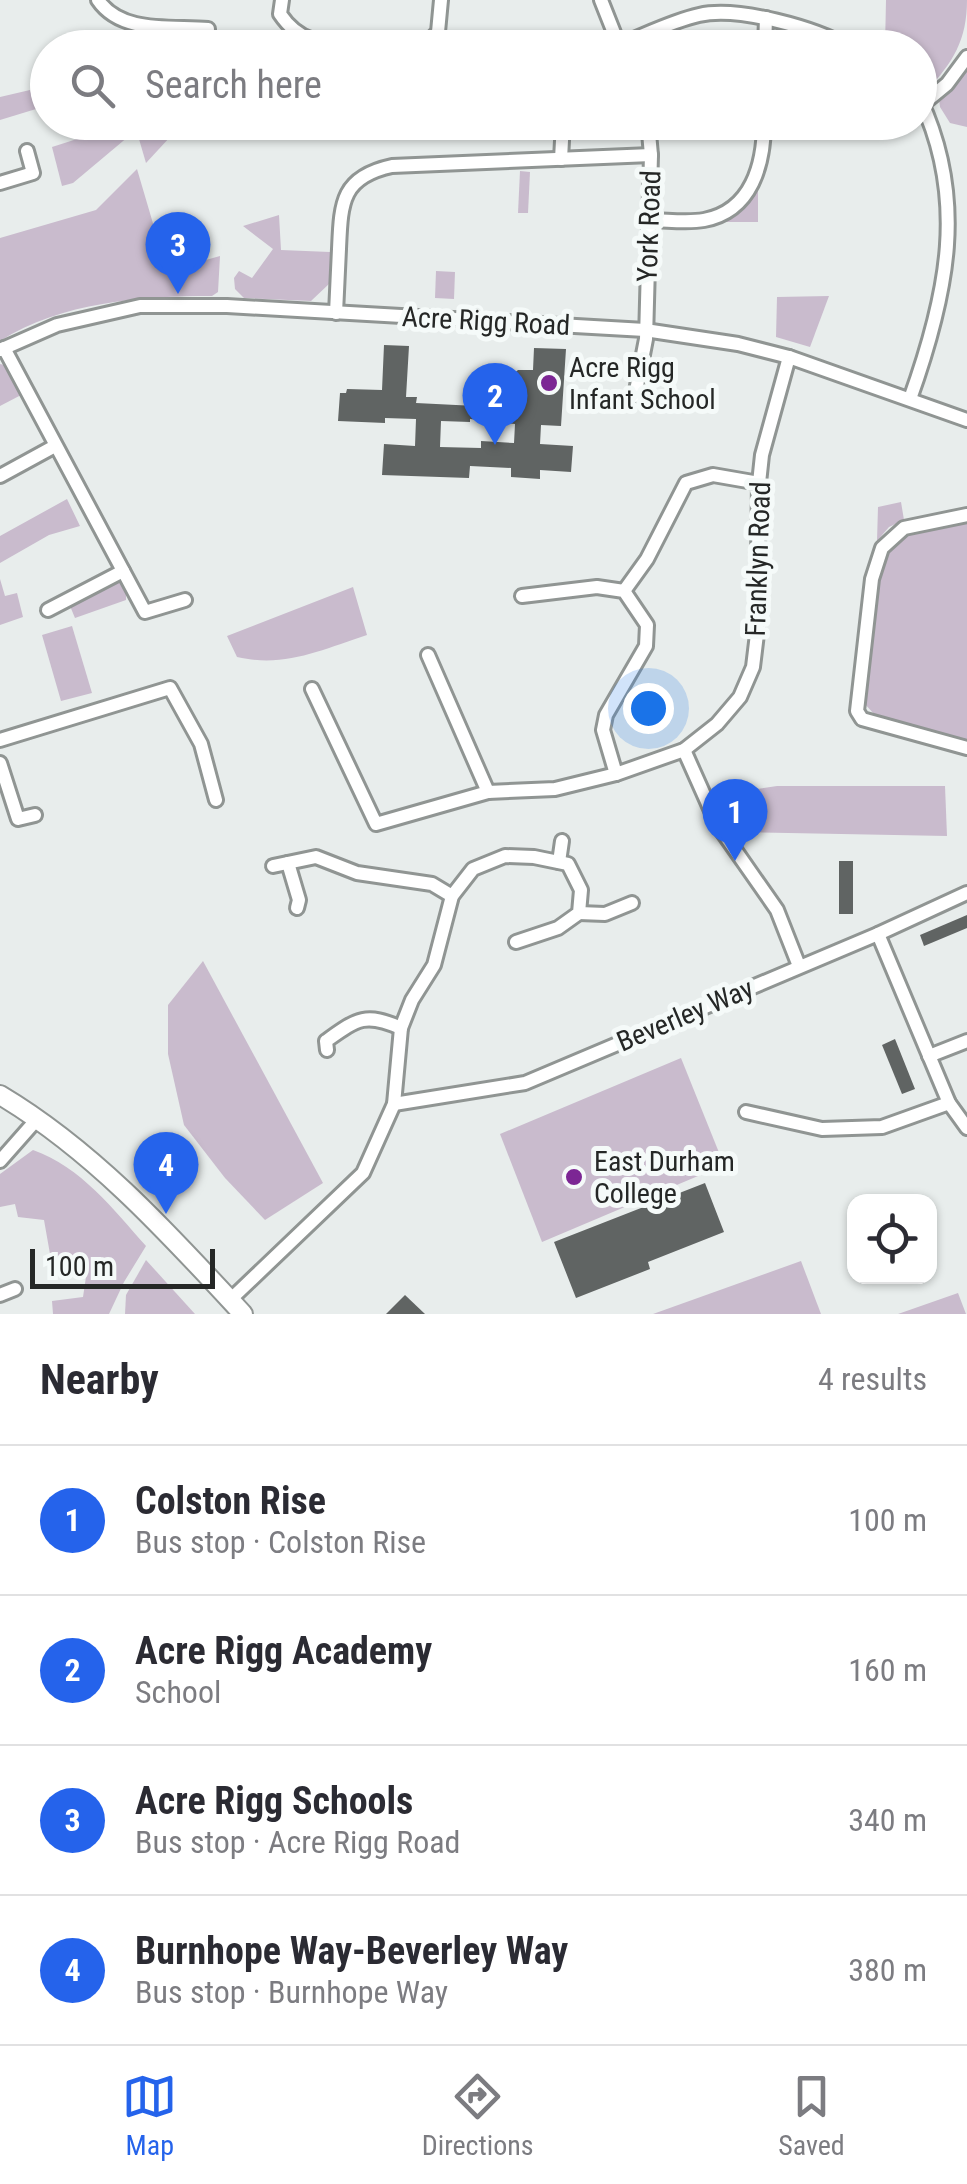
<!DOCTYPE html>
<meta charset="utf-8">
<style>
:root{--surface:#fff;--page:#f7f7f7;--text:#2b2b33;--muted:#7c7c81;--line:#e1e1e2;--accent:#2563eb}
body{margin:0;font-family:"Roboto Condensed",sans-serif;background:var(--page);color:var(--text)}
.controls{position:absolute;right:30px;bottom:30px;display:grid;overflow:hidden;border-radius:20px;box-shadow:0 2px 8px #0004}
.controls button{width:90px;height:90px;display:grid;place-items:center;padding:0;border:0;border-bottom:2px solid var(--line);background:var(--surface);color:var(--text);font:50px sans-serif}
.scale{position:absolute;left:30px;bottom:25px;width:185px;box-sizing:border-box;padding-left:10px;border:5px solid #252726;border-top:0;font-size:28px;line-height:35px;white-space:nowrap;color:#252726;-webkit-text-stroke:8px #f5faf9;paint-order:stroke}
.you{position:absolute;left:648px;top:708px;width:35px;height:35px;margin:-25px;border:8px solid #fff;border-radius:50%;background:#1a73e8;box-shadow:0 0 0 15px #1a73e833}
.badge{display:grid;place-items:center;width:65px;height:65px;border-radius:50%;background:var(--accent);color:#fff;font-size:32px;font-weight:700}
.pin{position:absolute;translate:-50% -82px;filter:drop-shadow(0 2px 5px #0008)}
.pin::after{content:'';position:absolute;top:52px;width:35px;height:30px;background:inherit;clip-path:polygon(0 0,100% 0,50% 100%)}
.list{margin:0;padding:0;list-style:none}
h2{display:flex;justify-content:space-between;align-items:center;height:130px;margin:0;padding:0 40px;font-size:42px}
h2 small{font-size:32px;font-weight:400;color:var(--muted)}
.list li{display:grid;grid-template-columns:65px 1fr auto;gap:30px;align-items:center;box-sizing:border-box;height:150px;padding:0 40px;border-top:2px solid var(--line)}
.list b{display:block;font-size:38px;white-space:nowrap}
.list p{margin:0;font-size:32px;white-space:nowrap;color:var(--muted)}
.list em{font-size:32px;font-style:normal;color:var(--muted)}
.icon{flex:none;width:55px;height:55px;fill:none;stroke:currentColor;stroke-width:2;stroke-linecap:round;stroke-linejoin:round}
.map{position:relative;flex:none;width:967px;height:1314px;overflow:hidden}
.search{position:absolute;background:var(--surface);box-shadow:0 2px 8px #0004;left:30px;right:30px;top:30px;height:110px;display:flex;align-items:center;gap:25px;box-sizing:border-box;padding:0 35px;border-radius:55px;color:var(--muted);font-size:38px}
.sheet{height:730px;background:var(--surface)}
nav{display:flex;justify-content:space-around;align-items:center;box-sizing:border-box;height:140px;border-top:2px solid var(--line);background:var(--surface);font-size:28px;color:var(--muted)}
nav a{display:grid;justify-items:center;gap:5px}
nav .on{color:var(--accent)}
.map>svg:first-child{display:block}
.green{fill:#c9bbcd}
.building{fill:#606463;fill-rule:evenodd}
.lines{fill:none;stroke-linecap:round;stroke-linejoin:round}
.street-casing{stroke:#909593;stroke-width:18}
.secondary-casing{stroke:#909593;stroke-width:22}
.street{stroke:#fff;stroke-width:12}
.secondary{stroke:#fff;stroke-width:18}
.poi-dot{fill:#7c2694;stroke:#f5faf9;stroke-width:4}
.labels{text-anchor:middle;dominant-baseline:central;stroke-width:10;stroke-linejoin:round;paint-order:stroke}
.street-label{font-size:28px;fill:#252726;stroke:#f5faf9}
.poi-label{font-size:28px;fill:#252726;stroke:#f5faf9;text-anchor:start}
</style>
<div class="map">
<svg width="967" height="1314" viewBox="0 0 967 1314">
<rect width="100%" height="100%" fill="#e8edec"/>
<g class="green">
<path d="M886 0H967C967 40 953 63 926 91L920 86V48L885 47Z"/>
<path d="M967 71V127L950 123 940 107 939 99Z"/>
<path d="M30 90 36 109 0 120V97Z"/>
<path d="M130 122 135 131 73 183 62 186 52 147Z"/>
<path d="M134 122H183V123L146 163Z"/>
<path d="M137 169 167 271 220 256 218 292 212 296C141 296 62 302 0 341V238L96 210Z"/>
<path d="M520 171 530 172 528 213H518Z"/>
<path d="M758 190V222H722L742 208Z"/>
<path d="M279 215 281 250 330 252V283L311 301 244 298 235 289 234 278 239 271 252 278 273 249 243 226Z"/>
<path d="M436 271 455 272 454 299 435 298Z"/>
<path d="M829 296 810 347 776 337 777 297Z"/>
<path d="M0 364 9 366 23 394 0 406Z"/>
<path d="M67 499 80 526 49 535 0 563V536Z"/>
<path d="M901 502 904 520 889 527 877 541 878 507Z"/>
<path d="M967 518V741L874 714 864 703 878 569 890 546 906 531Z"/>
<path d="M0 579 5 596 17 593 23 617 0 625Z"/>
<path d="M113 583H121L126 588V600L75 618 70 606Z"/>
<path d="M353 587 367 635C321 650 285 668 237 657L227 636Z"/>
<path d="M72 626 92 693 61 701 42 635Z"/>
<path d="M777 786H945L947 836 733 832 713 796Z"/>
<path d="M203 961 323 1183 265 1220 225 1178 184 1125 168 1054V1005Z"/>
<path d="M681 1058 724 1165 542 1242 500 1134Z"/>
<path d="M33 1150C81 1167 113 1209 146 1246L124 1282 109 1314H53L52 1301 83 1297 87 1270 53 1271 44 1220 18 1217 15 1204 0 1207V1174Z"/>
<path d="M146 1260 195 1314H125L126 1295Z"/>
<path d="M801 1261 821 1314H653Z"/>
<path d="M958 1293 966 1314H897H898Z"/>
</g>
<g class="building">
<path d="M384 345 409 346 406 397H417L416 403 476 406V396L498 397 499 379H508L518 370H533L534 348 566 349 561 426 541 425 540 444 573 446 571 472 540 470V479L511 477V468L470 466 469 478 382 475 384 444 415 446 416 419 385 418V423L338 421 340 393H346L347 389 382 390ZM470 419 515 424 514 443 481 441V448L440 447 441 421 470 422Z"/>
<rect x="839" y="861" width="14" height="53"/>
<path d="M967 915V928L924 946 920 935Z"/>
<path d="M895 1039 915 1089 902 1094 882 1045Z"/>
<path d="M705 1183 724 1232 648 1262 650 1269 576 1298 554 1242Z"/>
<path d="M405 1295 425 1314H386Z"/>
</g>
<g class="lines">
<defs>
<g id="street">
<path d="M98 0C121 34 171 26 208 29"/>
<path d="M282 0 280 14C309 57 345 37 389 48"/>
<path d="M601 0 620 48"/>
<path d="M619 45C645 35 672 21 699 15 738 6 816 28 850 48"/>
<path d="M423 48 438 32 441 0"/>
<path d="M765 48 766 18"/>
<path d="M924 103 947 84 967 57"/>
<path d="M561 159 563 122"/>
<path d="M0 183 33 173 27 151"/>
<path d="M649 220C667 220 687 223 704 220 752 211 764 164 764 122"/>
<path d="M336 313C337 292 338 270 339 249 341 203 341 177 392 166L651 155"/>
<path d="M4 348 145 612 185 600"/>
<path d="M0 350 57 325 140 306H227L645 330 738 344 789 357 967 420"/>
<path d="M635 396 646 339 651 155 648 122"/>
<path d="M910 399C948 293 967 199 920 99"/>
<path d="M0 476 55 446"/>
<path d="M967 515 904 528 882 548 872 579 857 711 862 719 967 748"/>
<path d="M624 591 647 559 686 483 713 475 759 483"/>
<path d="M522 596 597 587 624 591 647 625 646 646 606 715 603 730 616 774"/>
<path d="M48 610 123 571"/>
<path d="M428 655 488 792"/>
<path d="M312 689 376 824 488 792 555 789 616 774 684 750 717 724 740 697 753 667 757 634 759 483 762 455 789 357"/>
<path d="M0 740 170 688 201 744 216 800"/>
<path d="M684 750 717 824 777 910 799 966"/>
<path d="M0 763 18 819 35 815"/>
<path d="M559 862 562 841"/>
<path d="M288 863 299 900 297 908"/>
<path d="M273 866 316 857 357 873 432 884 452 896"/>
<path d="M579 913 605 914 632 903"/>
<path d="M878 934 949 1103 967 1128"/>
<path d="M327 1050 326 1041C357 1019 365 1012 401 1028"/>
<path d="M929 1056 967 1041"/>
<path d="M394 1104 525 1083 878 934 967 893"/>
<path d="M746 1112 822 1129 882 1127 949 1103"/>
<path d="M0 1161 38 1118"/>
<path d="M0 1295 15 1289"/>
<path d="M230 1300 363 1173 394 1104 401 1028 412 1000 434 965 452 896 473 869 505 856 534 857 568 864 581 890 579 913 558 928 516 942"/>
</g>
<path id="secondary" d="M0 1095C94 1151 169 1234 243 1314"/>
</defs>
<use href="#street" class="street-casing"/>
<use href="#secondary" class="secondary-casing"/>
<use href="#street" class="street"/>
<use href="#secondary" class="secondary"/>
</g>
<g class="poi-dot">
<circle cx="549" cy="383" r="10"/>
<circle cx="574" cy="1177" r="10"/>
</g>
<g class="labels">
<g class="street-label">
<text transform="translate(649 226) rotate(-88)">York Road</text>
<text transform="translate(486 321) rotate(3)">Acre Rigg Road</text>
<text transform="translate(758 559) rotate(-88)">Franklyn Road</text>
<text transform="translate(685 1015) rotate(-23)">Beverley Way</text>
</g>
<g class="poi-label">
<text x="569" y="367">Acre Rigg<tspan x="569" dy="32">Infant School</tspan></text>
<text x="594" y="1161">East Durham<tspan x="594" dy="32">College</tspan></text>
</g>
</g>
</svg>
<div class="controls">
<button><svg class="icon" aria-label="locate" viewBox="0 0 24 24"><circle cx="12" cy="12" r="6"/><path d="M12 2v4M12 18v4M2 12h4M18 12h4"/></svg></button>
</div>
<div class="scale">100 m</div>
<div class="you"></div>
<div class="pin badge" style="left:735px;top:861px">1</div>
<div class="pin badge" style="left:495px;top:445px">2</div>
<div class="pin badge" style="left:178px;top:294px">3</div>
<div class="pin badge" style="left:166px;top:1214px">4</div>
<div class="search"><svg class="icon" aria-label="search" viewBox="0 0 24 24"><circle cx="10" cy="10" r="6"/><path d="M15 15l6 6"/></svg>Search here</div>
</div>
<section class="sheet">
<h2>Nearby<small>4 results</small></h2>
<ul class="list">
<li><span class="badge">1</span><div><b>Colston Rise</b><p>Bus stop · Colston Rise</p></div><em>100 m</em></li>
<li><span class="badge">2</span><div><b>Acre Rigg Academy</b><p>School</p></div><em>160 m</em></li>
<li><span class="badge">3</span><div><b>Acre Rigg Schools</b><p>Bus stop · Acre Rigg Road</p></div><em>340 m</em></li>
<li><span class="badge">4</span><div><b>Burnhope Way-Beverley Way</b><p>Bus stop · Burnhope Way</p></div><em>380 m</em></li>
</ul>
</section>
<nav>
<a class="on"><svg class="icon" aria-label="map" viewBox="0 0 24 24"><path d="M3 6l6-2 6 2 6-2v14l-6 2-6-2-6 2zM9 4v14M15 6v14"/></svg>Map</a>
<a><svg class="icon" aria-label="directions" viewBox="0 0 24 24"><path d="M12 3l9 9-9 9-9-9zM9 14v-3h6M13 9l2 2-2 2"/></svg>Directions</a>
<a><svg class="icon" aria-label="saved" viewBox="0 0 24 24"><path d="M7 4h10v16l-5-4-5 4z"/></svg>Saved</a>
</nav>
